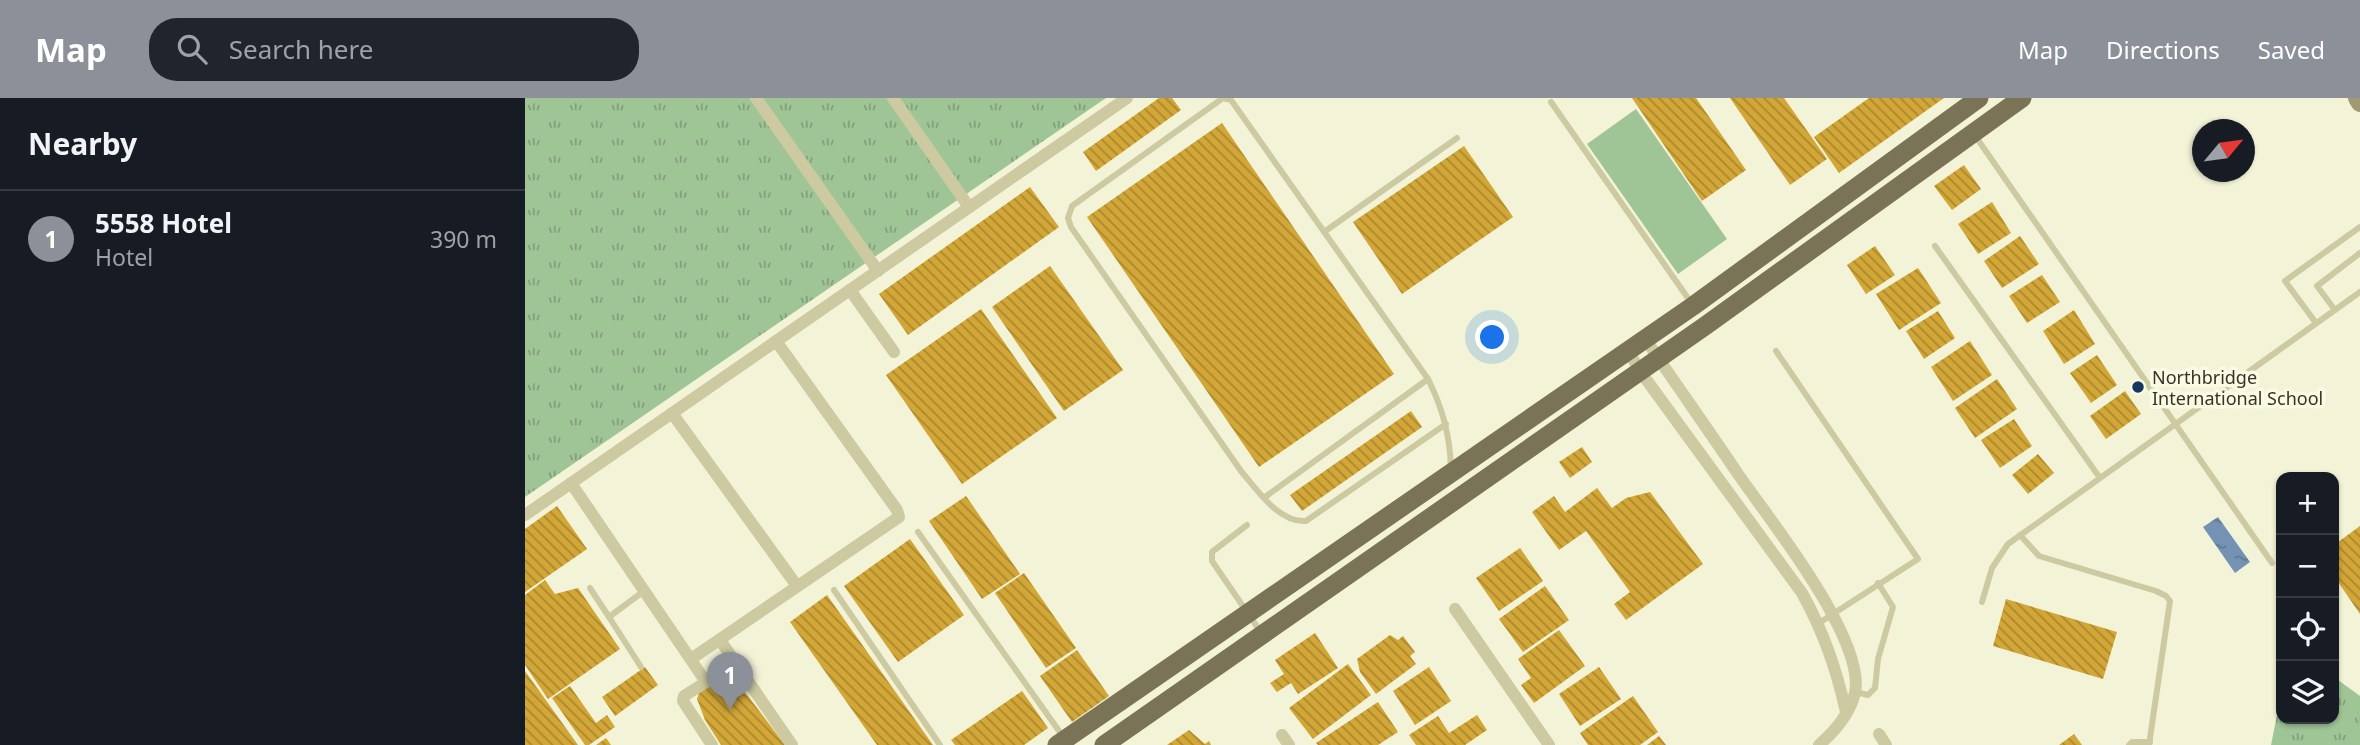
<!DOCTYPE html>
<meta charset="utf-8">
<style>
:root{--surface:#171b24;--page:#20242c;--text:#f1f3f6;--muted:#9ea1a6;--line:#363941;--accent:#8c9099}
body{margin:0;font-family:"Noto Sans",sans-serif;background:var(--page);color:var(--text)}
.controls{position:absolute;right:21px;bottom:21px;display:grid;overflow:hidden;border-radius:14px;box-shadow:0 2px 5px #0004}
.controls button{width:63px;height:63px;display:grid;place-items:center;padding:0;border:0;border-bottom:2px solid var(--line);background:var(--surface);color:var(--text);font:35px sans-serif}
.compass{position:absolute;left:1667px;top:21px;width:63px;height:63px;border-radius:50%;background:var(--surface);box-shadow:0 2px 5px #0004;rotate:61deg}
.you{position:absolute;left:968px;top:240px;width:24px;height:24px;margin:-18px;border:5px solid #fff;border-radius:50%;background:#1a73e8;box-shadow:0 0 0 10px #1a73e833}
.badge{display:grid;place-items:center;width:46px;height:46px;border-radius:50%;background:var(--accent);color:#fff;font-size:23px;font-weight:700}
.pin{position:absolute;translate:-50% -58px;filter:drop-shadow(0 2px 4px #0008)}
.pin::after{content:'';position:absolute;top:37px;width:24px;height:21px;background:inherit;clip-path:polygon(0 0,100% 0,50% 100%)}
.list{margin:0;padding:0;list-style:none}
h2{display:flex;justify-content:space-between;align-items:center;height:91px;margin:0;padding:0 28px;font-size:30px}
h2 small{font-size:23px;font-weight:400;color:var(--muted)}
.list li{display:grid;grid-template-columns:46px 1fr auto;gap:21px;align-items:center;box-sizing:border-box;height:98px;padding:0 28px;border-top:2px solid var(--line)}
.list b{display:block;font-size:26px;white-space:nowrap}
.list p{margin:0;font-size:23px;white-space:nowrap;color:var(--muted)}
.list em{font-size:23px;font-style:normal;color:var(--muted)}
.icon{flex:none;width:38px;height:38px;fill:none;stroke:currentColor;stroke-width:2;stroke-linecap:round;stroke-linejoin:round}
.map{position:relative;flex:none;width:1835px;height:647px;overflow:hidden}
header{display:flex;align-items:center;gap:42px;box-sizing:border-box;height:98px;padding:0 35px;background:var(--accent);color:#fff}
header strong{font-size:33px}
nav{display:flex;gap:38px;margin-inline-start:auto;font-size:24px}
.search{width:490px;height:63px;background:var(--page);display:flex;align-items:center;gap:18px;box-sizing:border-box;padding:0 24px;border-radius:28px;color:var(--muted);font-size:26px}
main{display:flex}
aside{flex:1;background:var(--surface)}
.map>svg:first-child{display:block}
.grass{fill:url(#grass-tufts)}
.pitch{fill:#9fc496}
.water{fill:url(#water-ripples)}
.building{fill:url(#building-back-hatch)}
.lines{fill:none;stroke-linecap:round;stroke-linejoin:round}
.service{stroke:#cdcaa2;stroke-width:6}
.minor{stroke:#cdcaa2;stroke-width:12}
.secondary{stroke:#a09974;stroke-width:18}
.primary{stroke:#7a7355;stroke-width:19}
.poi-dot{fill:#17375c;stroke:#fafbe4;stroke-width:2.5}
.labels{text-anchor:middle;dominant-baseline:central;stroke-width:7;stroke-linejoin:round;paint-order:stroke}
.poi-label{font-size:18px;fill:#373325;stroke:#fafbe4;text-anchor:start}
</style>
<header>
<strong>Map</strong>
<div class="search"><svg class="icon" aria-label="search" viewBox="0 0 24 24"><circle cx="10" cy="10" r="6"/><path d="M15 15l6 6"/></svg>Search here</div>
<nav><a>Map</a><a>Directions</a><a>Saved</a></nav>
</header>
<main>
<aside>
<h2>Nearby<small></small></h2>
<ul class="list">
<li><span class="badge">1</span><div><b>5558 Hotel</b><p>Hotel</p></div><em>390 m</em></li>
</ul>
</aside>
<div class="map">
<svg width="1835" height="647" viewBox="0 0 1835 647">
<defs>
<pattern id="grass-tufts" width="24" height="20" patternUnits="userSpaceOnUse" patternTransform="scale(1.75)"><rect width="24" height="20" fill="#9fc496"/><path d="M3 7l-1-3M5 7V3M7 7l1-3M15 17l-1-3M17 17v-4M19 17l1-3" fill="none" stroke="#82a07a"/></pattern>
<pattern id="water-ripples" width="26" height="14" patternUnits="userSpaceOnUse" patternTransform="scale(1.75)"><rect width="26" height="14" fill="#7492b3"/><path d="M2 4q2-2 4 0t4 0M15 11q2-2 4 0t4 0" fill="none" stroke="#607891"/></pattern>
<pattern id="building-back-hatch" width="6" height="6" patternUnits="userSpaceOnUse" patternTransform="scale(1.75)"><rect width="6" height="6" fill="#d2a637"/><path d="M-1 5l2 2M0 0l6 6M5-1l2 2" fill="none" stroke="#ab882e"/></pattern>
</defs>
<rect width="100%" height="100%" fill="#f3f4d7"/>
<g class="grass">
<path d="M0 0H581L0 399Z"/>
<path d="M1809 579 1835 598V647H1746L1756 597V621H1809Z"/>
</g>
<path class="pitch" d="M1111 11 1202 141 1153 176 1062 46Z"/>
<path class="water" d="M1693 419 1725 464 1710 475 1678 429Z"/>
<g class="building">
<path d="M634 0H647L656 12 571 73 558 54Z"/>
<path d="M1107 0H1171L1221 72 1177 103Z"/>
<path d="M1205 0H1259L1302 61 1265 87Z"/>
<path d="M1344 0H1419L1314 75 1289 39Z"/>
<path d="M697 25 869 276 734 369 562 119Z"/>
<path d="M939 48 988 119 877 196 828 124Z"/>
<path d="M1439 67 1456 91 1427 112 1409 88Z"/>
<path d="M505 89 534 129 383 237 354 196Z"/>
<path d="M1467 104 1486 135 1453 156 1433 126Z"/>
<path d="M1495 138 1514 166 1477 190 1459 163Z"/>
<path d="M1350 148 1370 177 1341 196 1322 167Z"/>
<path d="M525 168 598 272 539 313 467 209Z"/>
<path d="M1393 170 1416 205 1374 232 1351 196Z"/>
<path d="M1517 177 1535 204 1502 225 1484 198Z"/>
<path d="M456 211 532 320 437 386 361 277Z"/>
<path d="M1549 212 1570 246 1539 266 1518 233Z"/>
<path d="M1413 213 1430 240 1399 261 1381 233Z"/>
<path d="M1445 243 1467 277 1428 303 1406 269Z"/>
<path d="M1572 257 1592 287 1566 305 1545 275Z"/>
<path d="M1472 281 1492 311 1450 340 1430 310Z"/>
<path d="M1600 293 1616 316 1581 341 1565 318Z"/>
<path d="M886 313 897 329 777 413 765 397Z"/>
<path d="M1489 321 1507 348 1475 370 1456 342Z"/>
<path d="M1057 349 1067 364 1045 380 1034 364Z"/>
<path d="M1513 356 1529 375 1503 396 1487 377Z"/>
<path d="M1072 390 1087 410 1101 400 1125 394 1178 466 1101 522 1089 506 1105 494 1061 433 1034 452 1007 414 1029 398 1040 414Z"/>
<path d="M441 398 495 476 457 501 404 423Z"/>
<path d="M32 408 62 451 0 494V431Z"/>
<path d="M1835 428V516L1809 478V447Z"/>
<path d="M385 441 439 517 373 564 319 488Z"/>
<path d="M995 450 1018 483 974 513 951 480Z"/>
<path d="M499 475 551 550 521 570 470 495Z"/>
<path d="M20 482 30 496 53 490 95 551 23 601 0 567V497Z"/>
<path d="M1020 488 1044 522 998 554 974 521Z"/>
<path d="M302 497 408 647H352L265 524Z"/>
<path d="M1481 501 1592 534 1578 581 1468 548Z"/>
<path d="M1034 532 1060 568 1009 605 996 587 1006 580 993 561Z"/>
<path d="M790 535 813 570 773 596 766 585 752 594 745 585 759 576 750 562Z"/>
<path d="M865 537 873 542 878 538 890 554 885 558 891 566 851 596 835 574 832 561Z"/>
<path d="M552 552 584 598 547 624 515 578Z"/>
<path d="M823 566 846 597 788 641 764 610Z"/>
<path d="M120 569 133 587 90 618 77 599Z"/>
<path d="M904 569 926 603 890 627 868 593Z"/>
<path d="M1074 569 1096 601 1055 628 1034 596Z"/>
<path d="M0 573 53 647H0Z"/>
<path d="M203 579 223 598 260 647H196L180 622 172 601 174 595 196 580Z"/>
<path d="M45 588 71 625 82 617 90 629 64 647H60L27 600Z"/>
<path d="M497 593 523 630 499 647H430L426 642Z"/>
<path d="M1108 598 1133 634 1115 647H1063L1055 635Z"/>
<path d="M853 604 873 634 853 647H793L791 645Z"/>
<path d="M952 617 962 632 940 647H891L884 637 913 618 924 635Z"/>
<path d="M664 632 680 646 684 643 686 647H642Z"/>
<path d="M1549 636 1557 647H1534Z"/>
<path d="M1134 638 1141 647H1122Z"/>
<path d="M81 640 86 647H71Z"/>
</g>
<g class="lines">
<g class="service">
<path d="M1026 4 1167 206"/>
<path d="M1451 39 1747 465"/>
<path d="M799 134 932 40"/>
<path d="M1410 148 1575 380"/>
<path d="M1810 212 1792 188 1835 155"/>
<path d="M1791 225 1760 183 1835 129"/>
<path d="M1251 253 1393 461 1294 525"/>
<path d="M921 326 781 423C754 425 732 392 716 373L546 129 543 120 547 108 698 0 706 2 903 281C918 311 925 338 926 371"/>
<path d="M740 399 903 281"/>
<path d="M722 427 687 454V463L737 536"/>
<path d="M393 434 539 640"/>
<path d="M1495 437 1514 458 1631 493 1641 498 1645 503 1624 647"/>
<path d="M65 490 84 519"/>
<path d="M309 492 415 647"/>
<path d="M1457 504 1467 470 1483 446 1835 194"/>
<path d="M116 569 84 519 119 493"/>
<path d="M1331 594 1343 597 1350 590 1353 561 1368 509 1353 485"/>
<path d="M1604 647 1607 644H1625"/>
</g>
<g class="minor">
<path d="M231 0 353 173"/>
<path d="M368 0 444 109"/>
<path d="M325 192 369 254"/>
<path d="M1119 239C1150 285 1182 330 1213 376 1244 421 1341 541 1330 595 1325 615 1309 634 1294 647"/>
<path d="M1102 251 1115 273 1277 495C1299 535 1311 570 1321 614"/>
<path d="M147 315 272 488"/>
<path d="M46 385 181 584 159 598 158 603 187 647"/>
<path d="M0 417 602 0"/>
<path d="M930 511 1024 647"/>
<path d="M195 542 267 647"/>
<path d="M166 561 374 419 372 412 251 243"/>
<path d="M181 584 210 564"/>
<path d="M1354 636 1361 647"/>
<path d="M757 637 764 647"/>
</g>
<path class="secondary" d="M1832 0 1835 5"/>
<g class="primary">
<path d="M532 647 1168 208 1454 0"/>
<path d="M579 647 1180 228 1497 0"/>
</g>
</g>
<circle class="poi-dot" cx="1613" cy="289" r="7"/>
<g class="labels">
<g class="poi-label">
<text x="1627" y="279">Northbridge<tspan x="1627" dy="21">International School</tspan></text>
</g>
</g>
</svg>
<div class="controls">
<button>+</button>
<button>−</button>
<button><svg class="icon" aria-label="locate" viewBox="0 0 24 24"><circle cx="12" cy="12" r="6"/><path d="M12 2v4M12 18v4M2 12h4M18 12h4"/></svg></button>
<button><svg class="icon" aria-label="layers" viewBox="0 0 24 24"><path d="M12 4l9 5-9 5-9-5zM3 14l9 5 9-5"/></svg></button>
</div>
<svg class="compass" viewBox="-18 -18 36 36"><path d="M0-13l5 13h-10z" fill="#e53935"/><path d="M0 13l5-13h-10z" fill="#9ea1a6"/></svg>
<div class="you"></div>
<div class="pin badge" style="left:205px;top:612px">1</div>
</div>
</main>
